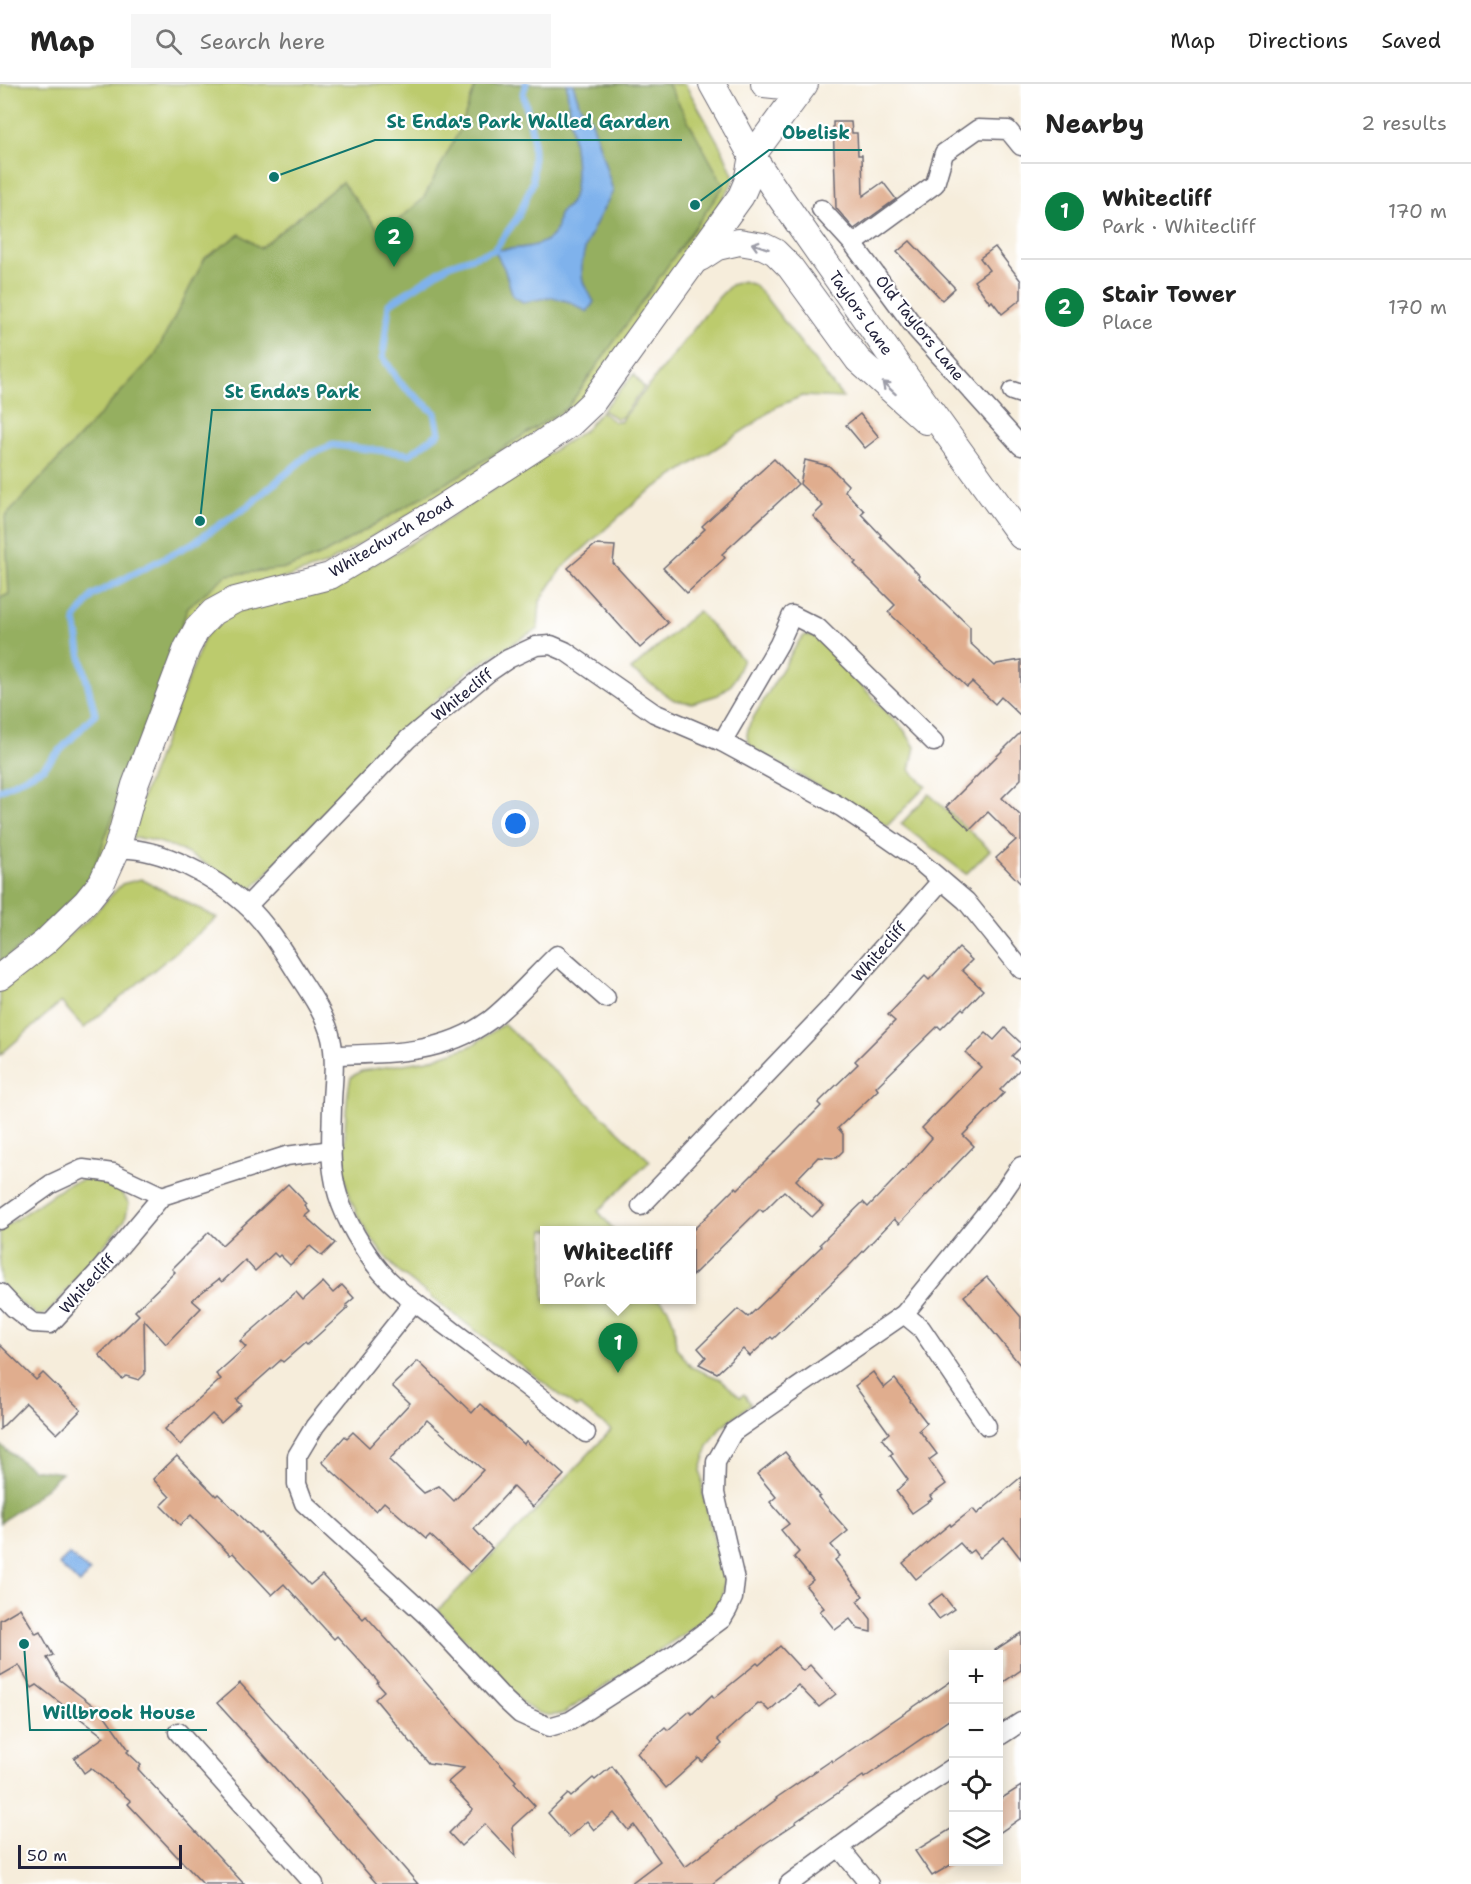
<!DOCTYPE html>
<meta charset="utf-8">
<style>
:root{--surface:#fff;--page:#f6f6f6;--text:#222;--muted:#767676;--line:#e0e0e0;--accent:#0b8043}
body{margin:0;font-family:"Shantell Sans",sans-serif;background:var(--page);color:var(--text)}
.controls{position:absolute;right:18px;bottom:18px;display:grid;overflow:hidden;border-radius:0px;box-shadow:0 3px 15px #0003}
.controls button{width:54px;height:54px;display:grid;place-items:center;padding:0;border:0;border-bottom:2px solid var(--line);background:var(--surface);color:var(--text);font:30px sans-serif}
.scale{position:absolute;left:18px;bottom:15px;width:164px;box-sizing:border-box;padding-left:6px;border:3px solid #22223b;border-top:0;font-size:16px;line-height:21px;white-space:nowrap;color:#22223b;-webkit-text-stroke:4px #fff;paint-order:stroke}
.you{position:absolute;left:516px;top:740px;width:21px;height:21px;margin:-15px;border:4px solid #fff;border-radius:50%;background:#1a73e8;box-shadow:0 0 0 9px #1a73e833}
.badge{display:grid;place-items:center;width:39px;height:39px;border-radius:50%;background:var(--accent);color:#fff;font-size:20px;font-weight:700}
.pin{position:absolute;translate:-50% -50px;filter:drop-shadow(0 2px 3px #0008)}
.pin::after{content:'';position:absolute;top:32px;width:21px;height:18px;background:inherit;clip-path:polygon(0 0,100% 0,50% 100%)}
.popup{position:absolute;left:540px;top:1142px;width:156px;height:78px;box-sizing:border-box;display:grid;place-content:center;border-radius:0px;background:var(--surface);filter:drop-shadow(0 2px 4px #0005);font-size:20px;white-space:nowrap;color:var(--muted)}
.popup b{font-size:22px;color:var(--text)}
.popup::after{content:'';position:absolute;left:50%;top:100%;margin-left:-12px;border:12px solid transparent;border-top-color:var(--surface)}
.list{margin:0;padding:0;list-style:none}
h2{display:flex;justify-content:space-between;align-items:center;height:78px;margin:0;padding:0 24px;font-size:26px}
h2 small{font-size:20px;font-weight:400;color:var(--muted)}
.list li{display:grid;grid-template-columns:39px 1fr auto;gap:18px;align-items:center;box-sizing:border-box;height:96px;padding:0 24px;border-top:2px solid var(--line)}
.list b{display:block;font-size:22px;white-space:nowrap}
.list p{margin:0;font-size:20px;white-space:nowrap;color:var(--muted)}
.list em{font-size:20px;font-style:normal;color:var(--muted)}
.icon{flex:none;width:33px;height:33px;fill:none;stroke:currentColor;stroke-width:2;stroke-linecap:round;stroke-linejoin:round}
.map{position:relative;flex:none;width:1021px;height:1800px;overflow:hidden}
header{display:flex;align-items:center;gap:36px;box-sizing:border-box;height:84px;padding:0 30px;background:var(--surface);border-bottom:2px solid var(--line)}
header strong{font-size:28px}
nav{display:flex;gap:33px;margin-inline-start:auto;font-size:21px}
.search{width:420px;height:54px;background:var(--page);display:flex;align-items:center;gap:15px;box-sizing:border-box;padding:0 21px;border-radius:0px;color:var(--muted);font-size:22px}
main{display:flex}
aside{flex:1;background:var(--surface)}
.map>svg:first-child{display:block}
.green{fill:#bccb6d;stroke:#6f7654;stroke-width:1.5}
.forest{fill:#95af60;stroke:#5c684e;stroke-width:1.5}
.water{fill:#7fb2ec;stroke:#506a94;stroke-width:1.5}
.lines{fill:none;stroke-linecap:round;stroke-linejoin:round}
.stream{stroke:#7fb2ec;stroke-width:7}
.building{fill:#e0ad8e;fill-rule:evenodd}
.street-casing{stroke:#6c6973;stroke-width:21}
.secondary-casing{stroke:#6c6973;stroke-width:28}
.street{stroke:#fff;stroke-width:18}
.secondary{stroke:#fff;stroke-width:26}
.oneway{stroke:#9c9ca7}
.labels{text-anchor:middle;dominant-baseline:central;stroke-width:4.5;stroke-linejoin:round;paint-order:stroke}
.street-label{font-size:16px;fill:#22223b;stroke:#fff}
.leader{fill:none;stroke:#0f766e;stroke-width:2}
.callout-dot{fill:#0f766e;stroke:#fff;stroke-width:2}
.callout-label{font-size:18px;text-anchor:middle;font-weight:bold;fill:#0f766e;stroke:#fff;stroke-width:4.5;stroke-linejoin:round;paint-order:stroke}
</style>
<header>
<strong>Map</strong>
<div class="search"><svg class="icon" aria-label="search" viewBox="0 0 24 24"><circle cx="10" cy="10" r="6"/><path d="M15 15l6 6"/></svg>Search here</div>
<nav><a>Map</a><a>Directions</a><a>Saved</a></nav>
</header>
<main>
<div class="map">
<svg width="1021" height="1800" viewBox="0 0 1021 1800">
<rect width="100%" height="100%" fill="#fff"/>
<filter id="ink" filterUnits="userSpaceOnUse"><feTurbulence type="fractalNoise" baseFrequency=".0167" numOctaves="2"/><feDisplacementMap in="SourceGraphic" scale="12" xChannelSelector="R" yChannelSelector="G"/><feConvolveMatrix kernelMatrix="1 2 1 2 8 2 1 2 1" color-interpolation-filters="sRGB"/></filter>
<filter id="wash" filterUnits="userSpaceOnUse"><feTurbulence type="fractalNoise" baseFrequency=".008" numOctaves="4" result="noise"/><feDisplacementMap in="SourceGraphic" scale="24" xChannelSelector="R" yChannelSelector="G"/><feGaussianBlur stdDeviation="1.35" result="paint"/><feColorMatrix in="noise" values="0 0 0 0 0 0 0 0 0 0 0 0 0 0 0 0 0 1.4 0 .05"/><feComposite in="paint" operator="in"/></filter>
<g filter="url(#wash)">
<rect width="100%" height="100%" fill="#f6eddb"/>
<g class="green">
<path d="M0 0H685L723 67 734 93 729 105 690 168 585 315 464 398 325 481 208 519 101 782 0 883Z"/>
<path d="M743 197 754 201 763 210 843 314 802 312 776 323 752 341 642 412 561 485 540 517 538 546 532 548 469 586 399 650 249 808C238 806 234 799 226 793 199 775 166 754 132 754L133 737 205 552 229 528 368 483 397 468 585 346 634 290 644 304 622 333 617 335 604 327 602 329 615 338 617 337 620 338 719 213 731 201Z"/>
<path d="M698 527 743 576 732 600 718 611 692 619 674 616 631 586Z"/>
<path d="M805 551 814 552 904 646 915 663 910 686 926 702 887 742 754 665C745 656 746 650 750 639L799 557Z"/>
<path d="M929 710 990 766 966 790 901 740Z"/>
<path d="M141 795 217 834 84 944 61 918 0 971V907L87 837 122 800Z"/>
<path d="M504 940 650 1077 598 1127 614 1146H544V1216H660L668 1224 674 1240 676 1263 691 1283 720 1295 740 1313 744 1310 751 1320 721 1343 708 1362 701 1386 703 1411 724 1495 723 1512 713 1528 690 1546 564 1629C547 1635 533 1628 520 1617L438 1526 520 1443 611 1346 580 1322 577 1324 400 1189C374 1163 350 1127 344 1090 342 1077 345 1061 345 1048 346 1029 346 1012 351 993L361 987 428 976 471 962Z"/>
<path d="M87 1095C118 1097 111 1096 129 1119L125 1136 50 1227 39 1233 10 1211 0 1199V1146L68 1100Z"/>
</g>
<g class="forest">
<path d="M476 0H668L724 102 568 323 472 384 324 470 287 484 227 491 188 523 89 799 36 851 0 879V514L9 510 5 433 155 271 205 174 240 150 260 164 342 98 382 150 423 115 460 45Z"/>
<path d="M0 1361 32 1385 62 1389 34 1414 0 1439Z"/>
</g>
<g class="water">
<path d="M567 0H573L580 22 592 37 613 107C600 133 576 167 583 197 585 204 591 212 594 218L587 228 570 218 552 213 523 218 513 212 504 184 494 166C513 164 548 166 556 145 558 141 557 135 559 131 561 126 568 123 571 118 584 91 567 32 567 0Z"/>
<path d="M69 1470 90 1488 80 1500 59 1481Z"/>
</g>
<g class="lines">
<path class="stream" d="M0 706 43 684 95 630 80 569 75 535 93 511 193 459 248 422 308 371 333 361 410 370 439 349 435 329 399 298 383 273 389 220 449 181 494 166 518 133 533 98V52L523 9 526 0"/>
</g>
<g id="blocks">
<g class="building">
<path d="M833 38H851L852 49H857L858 71H862L863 112 883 98 896 115 854 145 836 124Z"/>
<path d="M910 157 955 204 942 216 897 168Z"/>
<path d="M995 163 1021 197V215L1002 230 992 217 990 219 974 197 989 186 980 174Z"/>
<path d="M860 330 879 353 865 364 846 341Z"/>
<path d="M774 375 798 400 722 470 725 474 687 509 663 484 705 445 702 442Z"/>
<path d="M805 376 829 382 848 401 845 407 864 427 861 430 881 451 880 452 920 492 919 494 970 543V559L995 582 997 580 1021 576V632L1001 613 995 620 972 598 967 603 888 528 895 521 854 480 856 478 813 432 823 422 800 400Z"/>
<path d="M595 461 615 462 613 479 668 539 640 564 568 484Z"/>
<path d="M1021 648V695L1002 714 1021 732V800L996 774 1016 756 988 728 970 746 946 723Z"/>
<path d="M959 864 972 876 962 886 983 906 964 926 962 924 941 945 938 942 876 1003 878 1006 838 1044 843 1050V1067L836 1074 818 1073 796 1096 823 1122 812 1133 784 1107 763 1128 760 1125 692 1192V1147L736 1103 738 1105 821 1022 818 1019 858 980 855 977 895 937 888 931 925 892 929 896Z"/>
<path d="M1005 944 1021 959V963L1012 972 1021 980V984L1000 1006 1004 1009 963 1051 974 1062 899 1140 894 1135 847 1184 773 1255 771 1253 750 1272 743 1265 717 1289 699 1280 706 1273 698 1264 738 1225 748 1233 822 1162 820 1160 863 1118 868 1123 914 1075 932 1054 922 1044 981 983 966 969 986 949 994 956Z"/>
<path d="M288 1100 307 1120 305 1122 310 1128 305 1132 335 1159 322 1172 310 1162 290 1181 280 1171 278 1173 274 1169 255 1187 245 1176 222 1198 219 1195 192 1216 201 1224 166 1260 144 1236 145 1290 139 1296 126 1292 122 1295 99 1271 139 1231 135 1227 175 1188 172 1185 209 1148 222 1161Z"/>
<path d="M987 1193 1021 1233V1282L964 1212Z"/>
<path d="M323 1198 333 1209 342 1201 354 1214 346 1221 348 1224 307 1261 305 1259 283 1278 281 1276 236 1316 241 1321 221 1339 212 1330 180 1361 165 1345 221 1295 216 1290 246 1263 240 1257 296 1208 303 1216Z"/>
<path d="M0 1261 36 1296 43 1289 81 1326 57 1350 26 1319 0 1345Z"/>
<path d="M418 1277 472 1329 480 1320 524 1360 526 1357 564 1391 533 1423 513 1403 474 1445 492 1464 470 1488 430 1451 426 1455 384 1418 376 1427 322 1378 345 1352 347 1354 353 1348 369 1363 410 1319 392 1302ZM427 1336 483 1386 454 1417 439 1402 424 1409 389 1376Z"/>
<path d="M873 1288 884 1304 895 1295 911 1316 910 1317 927 1339 919 1346 937 1370 929 1376 946 1400 930 1412 932 1415 912 1429 896 1407 908 1396 890 1371 893 1369 882 1355 889 1349 855 1302Z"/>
<path d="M785 1368 818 1409 820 1412 818 1413 848 1447 831 1461 840 1472 835 1476 863 1512 857 1517 871 1535V1548L858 1545 850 1535 835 1546 820 1527 824 1524 806 1502 813 1496 794 1473 799 1468 781 1446 789 1440 770 1418 776 1413 757 1390Z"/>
<path d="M177 1372 216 1412 218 1410 258 1449 260 1448 310 1501 322 1491 363 1535 366 1532 459 1637 516 1697 514 1699 535 1722 512 1743 516 1773 485 1740 461 1762 449 1749 473 1725 448 1698 464 1684 428 1679 375 1615 384 1607 377 1599 378 1597 337 1552 334 1555 284 1500 272 1511 233 1469 230 1471 191 1431 180 1441 161 1422 170 1413 153 1395Z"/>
<path d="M1021 1393V1475L1004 1453 979 1474 973 1466 969 1469 960 1459 916 1495 903 1479 950 1440 951 1442 973 1425 977 1430Z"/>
<path d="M942 1510 954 1525 939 1535 928 1520Z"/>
<path d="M20 1524 36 1550 40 1548 53 1571 47 1574 60 1596 103 1629 129 1666 127 1668 141 1681 138 1685 244 1800H203L128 1720 131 1717 91 1684 84 1689 74 1674 104 1653 37 1601 32 1604 19 1581 0 1592V1536Z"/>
<path d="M1021 1549V1586L999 1601V1570L995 1566Z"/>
<path d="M780 1562 803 1587 810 1581 836 1610 819 1623 798 1601 769 1627 761 1619 759 1620 758 1619 718 1655 722 1660 702 1678 699 1674 666 1704 637 1669 665 1643 668 1646 690 1627 692 1630 712 1611 714 1614 757 1579 759 1581Z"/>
<path d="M953 1596V1633L864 1694 863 1692 795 1738 796 1739 760 1763 712 1800H630L660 1777 634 1741 628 1746 614 1729 594 1746 587 1737 569 1753 548 1729 568 1710 571 1713 593 1694 595 1696 612 1682 685 1783 777 1715 776 1714 832 1676 833 1678Z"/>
<path d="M240 1599 315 1682 418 1800H377L292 1702 217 1619Z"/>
<path d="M1021 1702V1734L999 1749V1716Z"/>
<path d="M954 1743V1779L932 1792 915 1767Z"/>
</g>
</g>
</g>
<g filter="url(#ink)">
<use href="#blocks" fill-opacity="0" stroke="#6c6973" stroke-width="1.5"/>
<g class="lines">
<defs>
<g id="street">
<path d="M821 125 853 160 916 245 1021 362"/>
<path d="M853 160 935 100 944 69 978 45 1008 46 1021 62"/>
<path d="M1012 307 1021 310"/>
<path d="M722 658 779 560 792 531 818 544 934 658"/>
<path d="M117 765C160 762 215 793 246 821 267 840 285 870 300 894 312 912 326 933 331 954 336 975 333 996 332 1017 332 1042 329 1069 334 1094 338 1121 354 1150 369 1172 391 1205 422 1223 453 1247 498 1281 543 1314 586 1349"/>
<path d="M247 822 408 655 489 588 508 575 536 562 551 561 565 567 654 629 722 658 841 723 886 753 912 771 966 817 1021 885"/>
<path d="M334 971C388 970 444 970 490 936 513 918 536 891 557 871L606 914"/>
<path d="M641 1122 830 924 941 797"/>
<path d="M0 1136 51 1100 83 1085 113 1089 162 1112"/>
<path d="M0 1209 14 1224 33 1239 50 1240 100 1186 162 1112 286 1072 332 1066"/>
<path d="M413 1219 315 1342 297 1372V1400L304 1419 429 1534 505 1616 520 1630 549 1643 570 1637 679 1567 722 1535 728 1525 733 1514 735 1496 715 1409 716 1378 733 1348 904 1230 1001 1111 1021 1082"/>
<path d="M904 1230 921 1244 987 1342"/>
<path d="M178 1648 314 1800"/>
<path d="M998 1653 1021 1638"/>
<path d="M839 1763 869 1800"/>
<path d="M789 1800 899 1719 954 1683"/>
</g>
<g id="secondary">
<path d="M712 0 752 72 780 113 896 279 1021 452"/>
<path d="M764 0 783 2 788 0"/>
<path d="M700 174 717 163 739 158 763 162 775 168 790 183 858 276 926 337"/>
<path d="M0 893 45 858 86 818 102 798 117 765 135 701 187 564 197 545 213 528 235 516 330 492 423 436 544 358 570 340 592 319 741 112 747 98 752 72 805 0"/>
</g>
</defs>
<use href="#street" class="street-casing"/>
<use href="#secondary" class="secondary-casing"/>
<use href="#street" class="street"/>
<use href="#secondary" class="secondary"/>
</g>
<defs><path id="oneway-shaft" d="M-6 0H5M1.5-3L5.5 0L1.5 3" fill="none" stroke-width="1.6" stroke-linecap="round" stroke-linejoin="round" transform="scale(1.5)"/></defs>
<g class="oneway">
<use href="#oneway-shaft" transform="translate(760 162) rotate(-162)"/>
<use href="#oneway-shaft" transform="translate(889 304) rotate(-138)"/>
</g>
</g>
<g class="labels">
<g class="street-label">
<text transform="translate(861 229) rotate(55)">Taylors Lane</text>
<text transform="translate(920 244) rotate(51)">Old Taylors Lane</text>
<text transform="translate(391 453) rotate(-31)">Whitechurch Road</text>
<text transform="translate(462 611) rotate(-39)">Whitecliff</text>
<text transform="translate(879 868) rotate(-49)">Whitecliff</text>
<text transform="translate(87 1200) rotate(-48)">Whitecliff</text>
</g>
</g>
<path class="leader" d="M274 93L375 56H682M695 121L769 66H862M200 437L212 326H371M24 1560L30 1646H207"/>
<g class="callout-dot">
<circle cx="274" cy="93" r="6"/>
<circle cx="695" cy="121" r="6"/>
<circle cx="200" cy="437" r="6"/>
<circle cx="24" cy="1560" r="6"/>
</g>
<g class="callout-label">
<text x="528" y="44">St Enda's Park Walled Garden</text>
<text x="816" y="55">Obelisk</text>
<text x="292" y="314">St Enda's Park</text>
<text x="119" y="1635">Willbrook House</text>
</g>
</svg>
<div class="controls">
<button>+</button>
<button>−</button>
<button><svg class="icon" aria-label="locate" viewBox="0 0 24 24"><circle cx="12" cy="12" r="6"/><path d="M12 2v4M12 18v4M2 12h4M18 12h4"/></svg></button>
<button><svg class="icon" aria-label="layers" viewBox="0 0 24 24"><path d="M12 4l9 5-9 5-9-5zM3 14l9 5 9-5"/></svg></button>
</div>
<div class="scale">50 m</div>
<div class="you"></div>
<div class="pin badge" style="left:618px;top:1289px">1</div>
<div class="popup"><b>Whitecliff</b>Park</div>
<div class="pin badge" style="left:394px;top:183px">2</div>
</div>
<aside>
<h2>Nearby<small>2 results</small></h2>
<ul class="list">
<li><span class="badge">1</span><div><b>Whitecliff</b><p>Park · Whitecliff</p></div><em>170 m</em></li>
<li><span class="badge">2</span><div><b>Stair Tower</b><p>Place</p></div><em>170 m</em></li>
</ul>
</aside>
</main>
